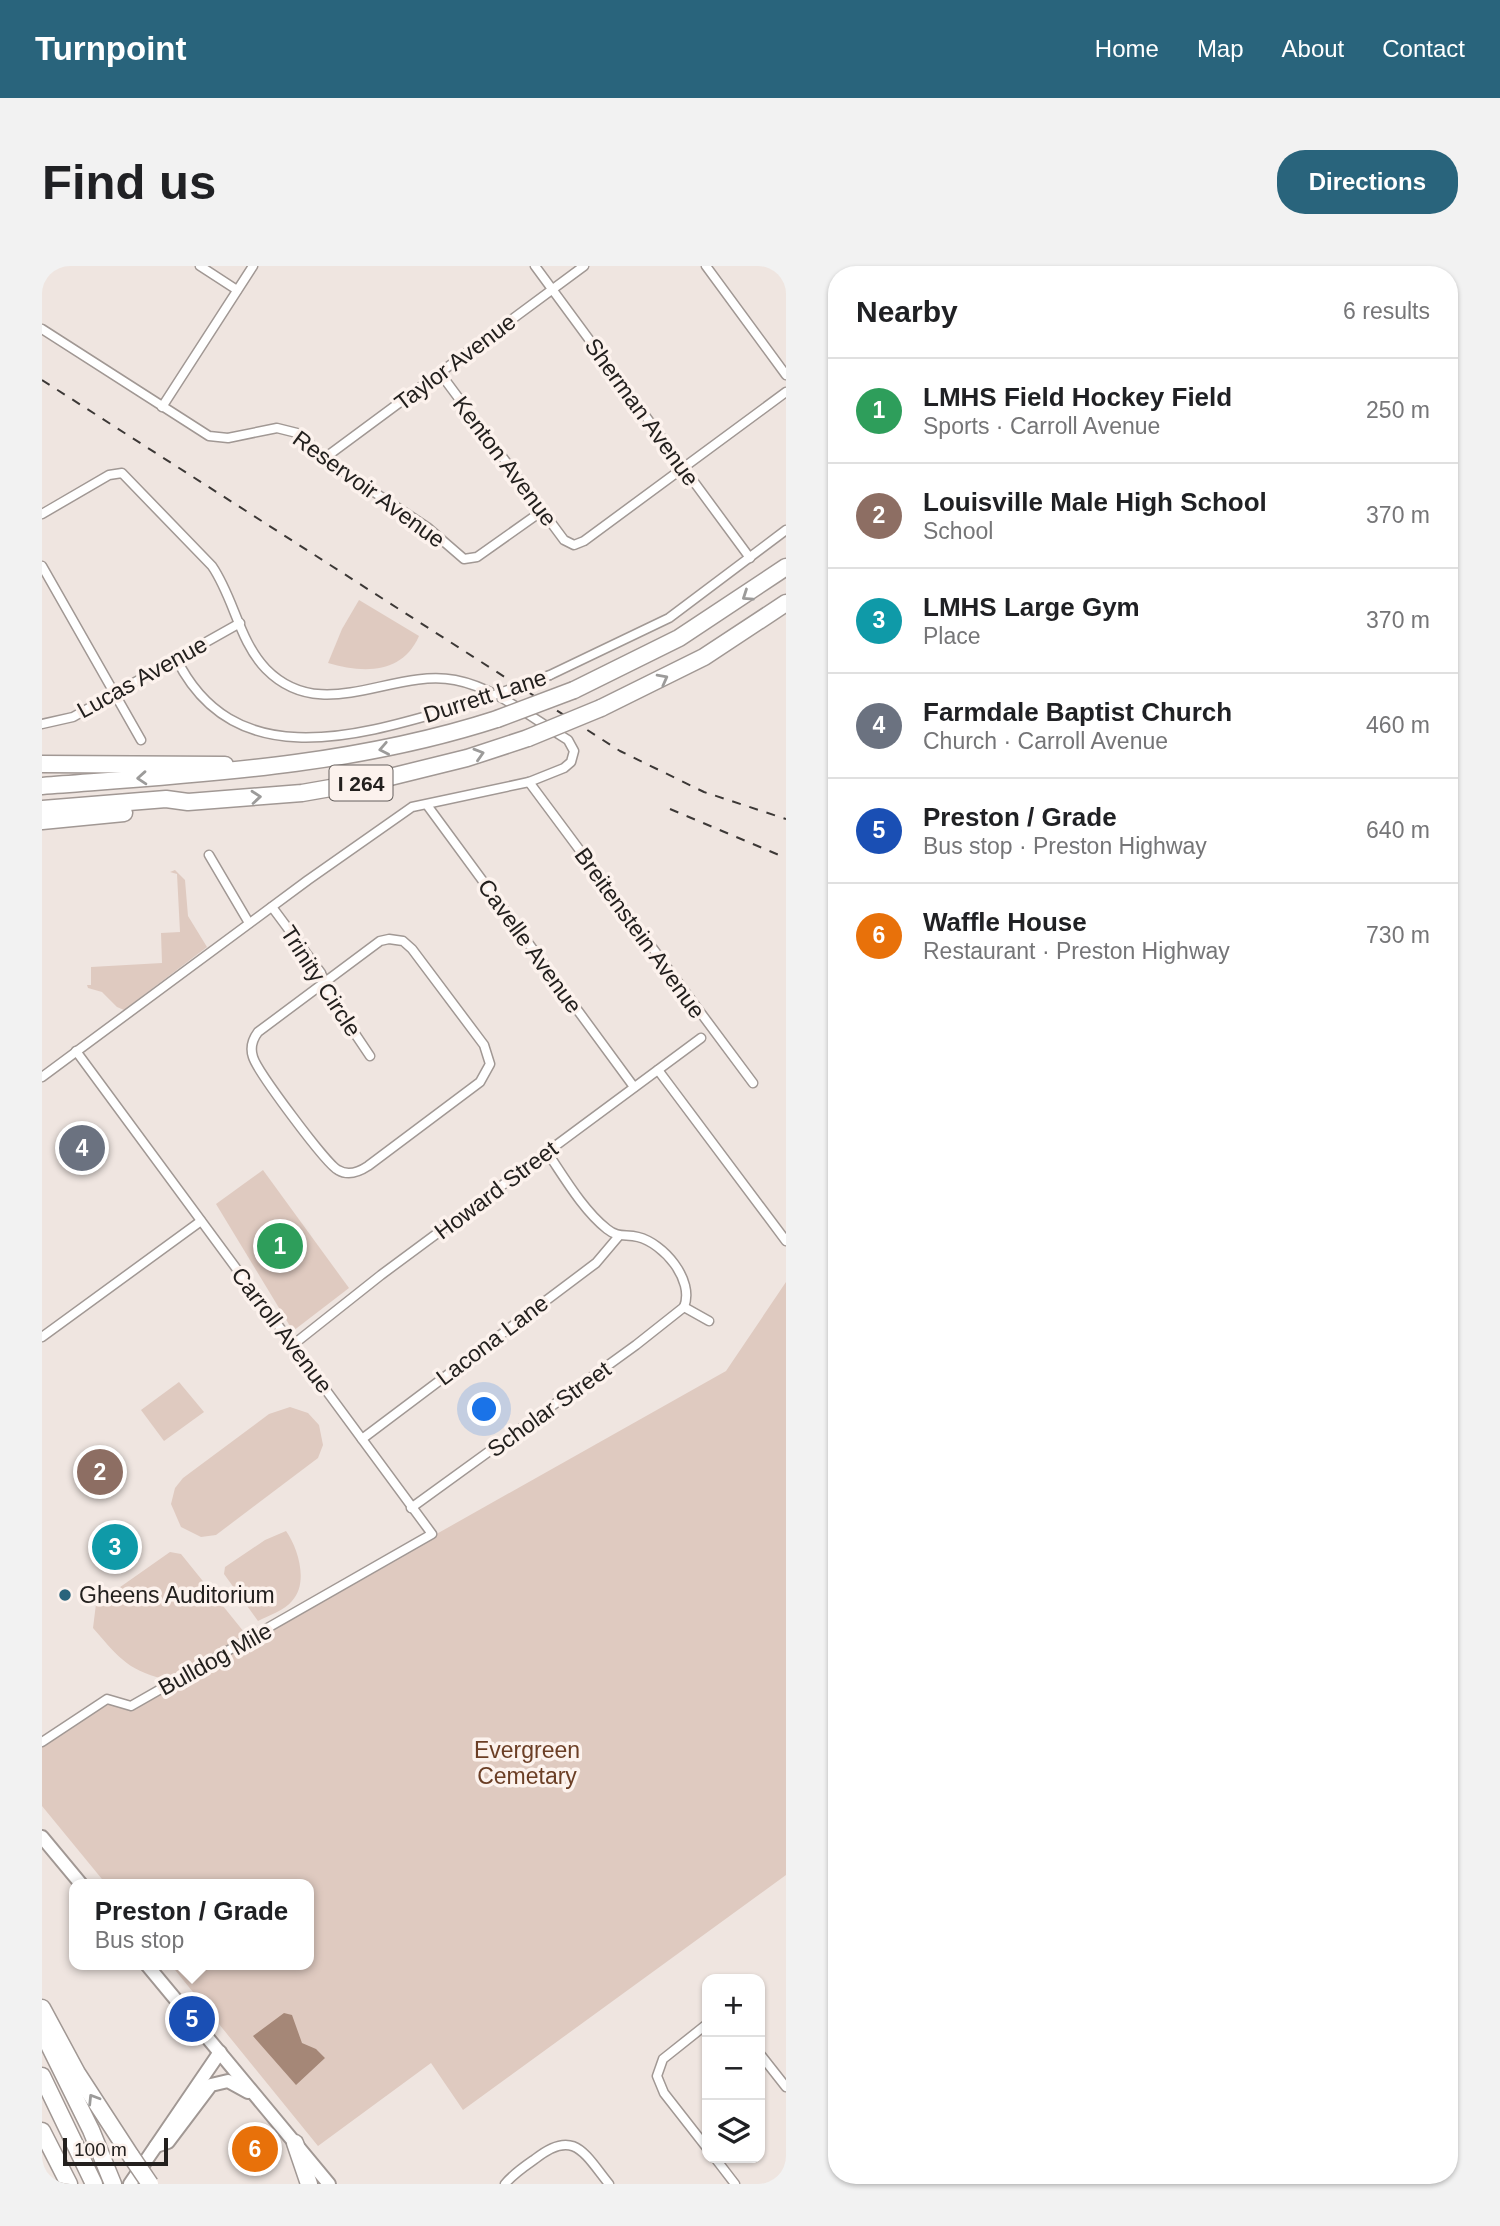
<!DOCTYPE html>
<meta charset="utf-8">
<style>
:root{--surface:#fff;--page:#f2f2f2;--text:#202124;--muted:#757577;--line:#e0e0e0;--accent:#29647c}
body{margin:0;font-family:Helvetica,sans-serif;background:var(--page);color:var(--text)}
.controls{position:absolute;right:21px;bottom:21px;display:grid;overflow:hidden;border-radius:14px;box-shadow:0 2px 5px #0004}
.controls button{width:63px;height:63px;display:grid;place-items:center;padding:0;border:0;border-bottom:2px solid var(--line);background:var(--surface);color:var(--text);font:35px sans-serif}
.scale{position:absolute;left:21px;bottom:18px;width:105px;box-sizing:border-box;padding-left:7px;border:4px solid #23201e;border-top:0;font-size:19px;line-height:24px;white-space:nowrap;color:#23201e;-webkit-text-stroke:5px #fcf2ed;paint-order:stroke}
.you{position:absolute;left:443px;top:1144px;width:24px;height:24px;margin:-18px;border:5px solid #fff;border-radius:50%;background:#1a73e8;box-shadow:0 0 0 10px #1a73e833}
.badge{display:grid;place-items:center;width:46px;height:46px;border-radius:50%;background:var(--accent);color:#fff;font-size:23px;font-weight:700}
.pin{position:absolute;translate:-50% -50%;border:4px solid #fff;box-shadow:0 2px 7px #0006}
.popup{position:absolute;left:27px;top:1613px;width:245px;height:91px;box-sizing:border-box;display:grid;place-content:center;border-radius:14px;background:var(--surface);filter:drop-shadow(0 2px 5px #0005);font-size:23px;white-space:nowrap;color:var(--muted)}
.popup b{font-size:26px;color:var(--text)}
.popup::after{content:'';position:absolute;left:50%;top:100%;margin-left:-14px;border:14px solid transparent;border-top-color:var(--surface)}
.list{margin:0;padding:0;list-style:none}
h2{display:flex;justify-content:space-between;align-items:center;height:91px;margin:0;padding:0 28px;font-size:30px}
h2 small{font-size:23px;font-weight:400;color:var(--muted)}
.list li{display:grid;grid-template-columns:46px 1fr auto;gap:21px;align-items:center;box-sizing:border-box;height:105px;padding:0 28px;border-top:2px solid var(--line)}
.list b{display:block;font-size:26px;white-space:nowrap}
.list p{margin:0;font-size:23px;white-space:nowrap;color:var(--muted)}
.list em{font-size:23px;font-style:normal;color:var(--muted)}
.icon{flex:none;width:38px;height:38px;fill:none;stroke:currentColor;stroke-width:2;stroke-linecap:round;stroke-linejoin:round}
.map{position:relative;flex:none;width:744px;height:1918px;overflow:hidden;border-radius:28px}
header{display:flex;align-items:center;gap:42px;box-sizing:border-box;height:98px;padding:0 35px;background:var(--accent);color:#fff}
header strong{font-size:33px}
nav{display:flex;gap:38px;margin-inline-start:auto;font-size:24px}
.intro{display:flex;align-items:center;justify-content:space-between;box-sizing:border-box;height:168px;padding:0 42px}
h1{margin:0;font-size:49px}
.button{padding:18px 32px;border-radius:28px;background:var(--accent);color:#fff;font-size:24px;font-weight:700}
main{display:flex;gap:42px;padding:0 42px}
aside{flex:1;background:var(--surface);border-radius:28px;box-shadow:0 2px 5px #0004}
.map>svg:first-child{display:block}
.green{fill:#dfcac0}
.water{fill:#a58777}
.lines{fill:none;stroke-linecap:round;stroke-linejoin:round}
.street-casing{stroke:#a19894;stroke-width:11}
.secondary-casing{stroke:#a19894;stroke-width:16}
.primary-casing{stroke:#a19894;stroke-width:16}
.highway-casing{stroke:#a19894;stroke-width:19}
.street{stroke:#fff;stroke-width:8}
.secondary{stroke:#fff;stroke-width:12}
.primary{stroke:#fff;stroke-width:12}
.highway{stroke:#fff;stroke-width:16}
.rail{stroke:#3c3836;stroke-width:2;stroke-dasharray:9 9;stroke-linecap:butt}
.street-bridge-casing{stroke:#a19894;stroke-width:11;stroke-linecap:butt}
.highway-bridge-casing{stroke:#a19894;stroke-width:19;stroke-linecap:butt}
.street-bridge{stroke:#fff;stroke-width:8}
.highway-bridge{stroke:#fff;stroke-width:16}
.oneway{stroke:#9c9b9a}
.poi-dot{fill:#29647c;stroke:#fcf2ed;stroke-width:2.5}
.labels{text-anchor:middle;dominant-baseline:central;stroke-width:7;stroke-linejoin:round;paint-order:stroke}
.shield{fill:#fcf2ed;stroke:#645f5c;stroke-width:2}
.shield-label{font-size:21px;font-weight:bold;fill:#23201e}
.street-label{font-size:23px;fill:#23201e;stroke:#fcf2ed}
.poi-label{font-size:23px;fill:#23201e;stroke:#fcf2ed;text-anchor:start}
.park-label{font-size:23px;fill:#6b3e25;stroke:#fcf2ed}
</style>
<header>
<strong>Turnpoint</strong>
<nav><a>Home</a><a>Map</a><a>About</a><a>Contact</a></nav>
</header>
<div class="intro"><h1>Find us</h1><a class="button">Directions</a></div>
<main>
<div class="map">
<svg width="744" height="1918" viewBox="0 0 744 1918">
<rect width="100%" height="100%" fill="#efe5e0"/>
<g class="green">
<path d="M317 334 377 370C360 409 320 407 286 397L300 363Z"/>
<path d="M133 604 143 614 146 650 165 681 82 744 75 741 60 726 46 722 45 719H49V701L120 697 119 667 138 666 135 608 128 606Z"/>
<path d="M221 904 307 1022 251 1065 174 938Z"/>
<path d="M744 1016V1609L421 1844 389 1797 276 1880 129 1699H267V1618H64L0 1540V1476L65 1433 89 1440 684 1105Z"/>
<path d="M137 1116 162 1146 122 1175 99 1144Z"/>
<path d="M248 1141 266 1147 277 1159 281 1179 276 1192 174 1269 159 1271 139 1261 129 1238 133 1222 141 1212 227 1148Z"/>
<path d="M244 1265C256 1282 267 1317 250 1335 243 1344 226 1350 216 1355L182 1308 183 1301 223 1274Z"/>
<path d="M128 1286 139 1288 206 1371 130 1415C86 1405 79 1394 51 1362L54 1338Z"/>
</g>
<path class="water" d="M242 1747 250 1749 260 1777 274 1783 283 1792 254 1819 211 1770Z"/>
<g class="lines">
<defs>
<g id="street">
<path d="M158 0 195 24"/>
<path d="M493 0 708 292"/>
<path d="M664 0 744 109"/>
<path d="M0 63 167 170 186 172 235 162 255 167 294 201 385 261 422 293 435 291 500 245"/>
<path d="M398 107 522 274 532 279 542 275 744 126"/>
<path d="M120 141 211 0"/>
<path d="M284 191 542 0"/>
<path d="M0 248 67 209 80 207 170 300C192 332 197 375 224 403 280 460 349 402 413 414 455 422 491 453 526 474L532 485 529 496 522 502 487 516 370 541 266 614 0 811"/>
<path d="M0 300 99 474"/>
<path d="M134 392C194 515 328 466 430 437"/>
<path d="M508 409 627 352 744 264"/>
<path d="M0 458 31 451 198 357"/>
<path d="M487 516 711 817"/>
<path d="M385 539 592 821"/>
<path d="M167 589 207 657"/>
<path d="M230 641 279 707 285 726 328 790"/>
<path d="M347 673 361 675 370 683 442 779 448 798 438 816 326 900C317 906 306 910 296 904 284 898 215 805 211 791 208 782 210 774 216 766L338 675Z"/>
<path d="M616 804 744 975"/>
<path d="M505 886C522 911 541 944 565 963 576 972 583 968 596 971 621 977 653 1014 642 1041"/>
<path d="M642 1041 667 1055"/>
<path d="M0 1071 159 955"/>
<path d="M252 1078 339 1009 659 772"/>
<path d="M320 1173 554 997 576 971"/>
<path d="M369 1242 594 1079 642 1041"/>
<path d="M0 1476 65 1433 89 1440 390 1268 34 785"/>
<path d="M665 1758 621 1793 615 1810 622 1827 665 1882"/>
<path d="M718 1788 744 1821"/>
<path d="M673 1892 693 1918"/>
<path d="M463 1918C471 1908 483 1900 493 1893 532 1862 542 1887 567 1918"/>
</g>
<path id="secondary" d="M88 1918 178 1786"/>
<g id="primary">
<path d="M0 1571 39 1618"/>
<path d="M105 1699 287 1918"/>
<path d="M114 1880 126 1876 169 1819 186 1815 206 1826"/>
</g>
<g id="highway">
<path d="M532 424 637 372 744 301"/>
<path d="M559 442 662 391 744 337"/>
<path d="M0 498 183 499"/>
<path d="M0 520C154 508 307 501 455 453"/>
<path d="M0 543 124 533 146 536 260 527 340 513 425 492 486 472"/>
<path d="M0 555 82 547"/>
<path d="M0 1742 35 1807 89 1890"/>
<path d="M0 1765 49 1864 71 1918"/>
<path d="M0 1810 52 1918"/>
<path d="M0 1865 27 1918"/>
<path d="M253 1877 267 1918"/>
</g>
</defs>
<use href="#street" class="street-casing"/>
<use href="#secondary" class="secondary-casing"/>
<use href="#primary" class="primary-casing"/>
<use href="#highway" class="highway-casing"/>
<use href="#street" class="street"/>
<use href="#secondary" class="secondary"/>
<use href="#primary" class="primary"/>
<use href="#highway" class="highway"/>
<g class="rail">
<path d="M0 114 578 485 662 526 744 553"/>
<path d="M628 543 744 592"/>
</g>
<defs>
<path id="street-bridge" d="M430 437 508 409"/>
<g id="highway-bridge">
<path d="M455 453 532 424"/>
<path d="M486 472 559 442"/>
<path d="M89 1890 108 1918"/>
</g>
</defs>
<use href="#street-bridge" class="street-bridge-casing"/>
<use href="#highway-bridge" class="highway-bridge-casing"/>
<use href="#street-bridge" class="street-bridge"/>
<use href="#highway-bridge" class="highway-bridge"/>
</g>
<defs><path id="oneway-chevron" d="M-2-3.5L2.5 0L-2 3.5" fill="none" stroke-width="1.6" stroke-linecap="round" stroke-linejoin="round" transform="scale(1.75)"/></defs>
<g class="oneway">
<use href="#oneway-chevron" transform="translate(705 330) rotate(146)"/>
<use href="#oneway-chevron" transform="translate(621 413) rotate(-28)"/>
<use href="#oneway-chevron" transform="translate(342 483) rotate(169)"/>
<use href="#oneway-chevron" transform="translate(437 488) rotate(-17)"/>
<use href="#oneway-chevron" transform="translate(100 512) rotate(176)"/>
<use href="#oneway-chevron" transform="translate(214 531) rotate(-5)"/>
<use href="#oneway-chevron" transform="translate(51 1833) rotate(-122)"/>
</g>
<circle class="poi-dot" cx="23" cy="1329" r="7"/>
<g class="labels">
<rect class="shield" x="287.5" y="499.5" width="63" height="35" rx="5"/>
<g class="shield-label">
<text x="319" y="517">I 264</text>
</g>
<g class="street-label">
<text transform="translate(413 96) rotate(-37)">Taylor Avenue</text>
<text transform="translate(600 146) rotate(54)">Sherman Avenue</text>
<text transform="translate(463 195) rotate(53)">Kenton Avenue</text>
<text transform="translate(327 223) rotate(36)">Reservoir Avenue</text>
<text transform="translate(100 411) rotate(-29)">Lucas Avenue</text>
<text transform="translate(443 430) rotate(-18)">Durrett Lane</text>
<text transform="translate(598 667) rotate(54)">Breitenstein Avenue</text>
<text transform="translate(488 680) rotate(54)">Cavelle Avenue</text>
<text transform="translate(279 715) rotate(57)">Trinity Circle</text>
<text transform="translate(454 924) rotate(-37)">Howard Street</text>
<text transform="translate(240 1064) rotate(53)">Carroll Avenue</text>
<text transform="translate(450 1074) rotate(-37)">Lacona Lane</text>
<text transform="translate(507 1143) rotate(-36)">Scholar Street</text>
<text transform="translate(173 1393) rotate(-29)">Bulldog Mile</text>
</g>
<g class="poi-label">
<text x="37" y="1329">Gheens Auditorium</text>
</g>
<g class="park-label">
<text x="485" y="1484">Evergreen<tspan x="485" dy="26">Cemetary</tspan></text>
</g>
</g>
</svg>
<div class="controls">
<button>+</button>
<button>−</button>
<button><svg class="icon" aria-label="layers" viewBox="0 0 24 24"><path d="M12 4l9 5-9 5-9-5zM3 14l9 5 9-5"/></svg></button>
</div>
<div class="scale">100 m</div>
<div class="you"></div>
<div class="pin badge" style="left:238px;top:980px;background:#2e9e5b">1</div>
<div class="pin badge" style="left:58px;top:1206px;background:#8d6e63">2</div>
<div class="pin badge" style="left:73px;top:1281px;background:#0f9aa8">3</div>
<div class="pin badge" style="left:40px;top:882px;background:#6b7280">4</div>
<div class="pin badge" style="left:150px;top:1753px;background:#1a4fb4">5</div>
<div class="popup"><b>Preston / Grade</b>Bus stop</div>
<div class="pin badge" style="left:213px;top:1883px;background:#e8710a">6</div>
</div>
<aside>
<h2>Nearby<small>6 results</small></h2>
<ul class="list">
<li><span class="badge" style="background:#2e9e5b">1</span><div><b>LMHS Field Hockey Field</b><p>Sports · Carroll Avenue</p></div><em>250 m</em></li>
<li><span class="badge" style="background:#8d6e63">2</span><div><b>Louisville Male High School</b><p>School</p></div><em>370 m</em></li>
<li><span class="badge" style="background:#0f9aa8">3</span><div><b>LMHS Large Gym</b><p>Place</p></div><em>370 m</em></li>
<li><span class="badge" style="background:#6b7280">4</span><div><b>Farmdale Baptist Church</b><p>Church · Carroll Avenue</p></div><em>460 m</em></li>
<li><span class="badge" style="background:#1a4fb4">5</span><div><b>Preston / Grade</b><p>Bus stop · Preston Highway</p></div><em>640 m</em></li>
<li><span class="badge" style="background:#e8710a">6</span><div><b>Waffle House</b><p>Restaurant · Preston Highway</p></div><em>730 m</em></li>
</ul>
</aside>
</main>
